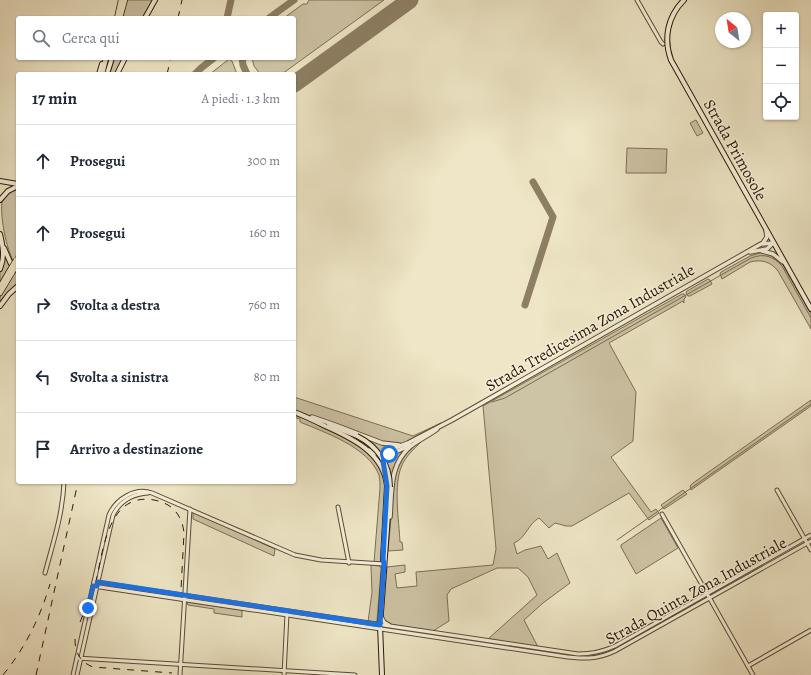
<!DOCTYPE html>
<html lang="it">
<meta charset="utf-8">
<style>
:root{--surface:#fff;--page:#f6f6f7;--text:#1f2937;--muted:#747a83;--line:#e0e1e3}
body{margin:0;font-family:Alegreya,serif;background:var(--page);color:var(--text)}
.controls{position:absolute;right:12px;top:12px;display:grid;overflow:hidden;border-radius:4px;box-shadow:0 1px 3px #0004}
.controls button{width:36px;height:36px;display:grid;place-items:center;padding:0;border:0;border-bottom:1px solid var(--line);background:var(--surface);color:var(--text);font:20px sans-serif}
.compass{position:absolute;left:715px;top:12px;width:36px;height:36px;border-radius:50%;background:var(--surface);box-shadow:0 1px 3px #0004;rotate:330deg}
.stop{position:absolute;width:12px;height:12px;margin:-9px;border:3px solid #1a73e8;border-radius:50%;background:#fff}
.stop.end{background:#1a73e8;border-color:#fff;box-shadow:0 1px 4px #0008}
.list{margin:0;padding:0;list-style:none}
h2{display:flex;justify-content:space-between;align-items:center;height:52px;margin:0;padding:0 16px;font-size:17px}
h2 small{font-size:13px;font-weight:400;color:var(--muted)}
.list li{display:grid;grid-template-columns:26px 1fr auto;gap:12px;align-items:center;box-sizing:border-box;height:72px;padding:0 16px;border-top:1px solid var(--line)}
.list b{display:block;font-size:15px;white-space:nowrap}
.list em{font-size:13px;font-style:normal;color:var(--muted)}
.icon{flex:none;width:22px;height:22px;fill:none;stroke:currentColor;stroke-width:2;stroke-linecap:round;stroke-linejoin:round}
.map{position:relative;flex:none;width:811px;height:675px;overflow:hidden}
.search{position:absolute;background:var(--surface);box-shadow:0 1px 3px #0004;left:16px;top:16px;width:280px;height:44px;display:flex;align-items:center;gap:10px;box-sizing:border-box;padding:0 14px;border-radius:4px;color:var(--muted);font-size:15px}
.panel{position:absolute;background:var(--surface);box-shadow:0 1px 3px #0004;left:16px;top:72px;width:280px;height:412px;border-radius:4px}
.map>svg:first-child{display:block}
.grass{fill:#cdc3a5;stroke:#7c6e54}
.garden{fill:url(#garden-furrows);stroke:#7c6e54}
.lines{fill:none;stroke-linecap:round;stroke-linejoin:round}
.stream{stroke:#796a4f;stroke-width:1}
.taxiway{stroke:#8d7f64;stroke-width:7}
.runway{stroke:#8d7f64;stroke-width:17}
.minor-casing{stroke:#5c4c33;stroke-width:5}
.tertiary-casing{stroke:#5c4c33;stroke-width:5.5}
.secondary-casing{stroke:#2c1802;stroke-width:6}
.primary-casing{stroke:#2c1802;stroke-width:6}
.minor{stroke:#f4efda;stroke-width:3}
.tertiary{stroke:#f4efda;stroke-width:3.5}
.secondary{stroke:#f4efda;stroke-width:4}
.primary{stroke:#eee6c6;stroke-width:4.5}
.rail{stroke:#2c1802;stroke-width:1;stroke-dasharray:7 7;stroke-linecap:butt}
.secondary-bridge-casing{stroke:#2c1802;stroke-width:6;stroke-linecap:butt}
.primary-bridge-casing{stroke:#2c1802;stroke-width:6;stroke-linecap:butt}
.secondary-bridge{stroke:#f4efda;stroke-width:4}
.primary-bridge{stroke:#eee6c6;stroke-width:4.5}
.route{stroke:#1a73e8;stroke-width:5}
.labels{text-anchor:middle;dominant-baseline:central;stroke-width:3;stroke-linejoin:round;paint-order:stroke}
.street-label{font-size:16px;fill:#2c1802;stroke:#f4efda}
</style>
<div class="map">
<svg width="811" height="675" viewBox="0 0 811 675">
<defs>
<pattern id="garden-furrows" width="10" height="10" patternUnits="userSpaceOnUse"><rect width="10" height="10" fill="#cdc3a5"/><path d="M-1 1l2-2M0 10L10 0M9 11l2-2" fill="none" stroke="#b0a78c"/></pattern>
</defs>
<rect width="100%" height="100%" fill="#eee6c6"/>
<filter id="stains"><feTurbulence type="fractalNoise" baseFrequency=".005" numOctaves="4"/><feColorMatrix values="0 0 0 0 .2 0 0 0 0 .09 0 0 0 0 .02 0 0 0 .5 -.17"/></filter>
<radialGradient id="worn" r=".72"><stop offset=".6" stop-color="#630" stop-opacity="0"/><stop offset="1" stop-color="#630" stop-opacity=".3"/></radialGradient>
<g class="grass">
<path d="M127 0H153L143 18H122Z"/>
<path d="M309 0H384L282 74H260L254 66 252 58H294V18H284L303 4H307Z"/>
<path d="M113 58H123L116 74H109Z"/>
<path d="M229 59 232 61 237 74H210Z"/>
<path d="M696 120 703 133 697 136 690 123Z"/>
<path d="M627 148 667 149 666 173H626Z"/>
<path d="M18 188V252L15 258 18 263V269C7 255 0 219 2 202 5 195 11 191 18 188Z"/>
<path d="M5 253 12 267 18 274V284L7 293 0 303V297L13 275 8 268 0 282V272L4 262Z"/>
<path d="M760 253H769L782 263 811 314V329L778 271C771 262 762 259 750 262L722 279 720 274 721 272 750 256Z"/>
<path d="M708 279 710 280 712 284 690 296H688L686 293 687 291Z"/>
<path d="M682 294H684L686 297 684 299V303L683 301 609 343 636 392 633 441 611 457 651 512 656 509 659 513 649 520 629 493 572 526H566L555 523 549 528 539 518C528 524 526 538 514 543L517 554 525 550 541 546 548 559 557 553 570 583 543 603 524 620 538 647 488 639 537 595 528 577 518 568H497L451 589 447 595 449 621 433 631 389 624 383 618 387 567 405 565V572L395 574 397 588 417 586 416 572 493 565 496 549 483 406Z"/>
<path d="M294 397 413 436 441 423 402 444 397 445 382 443 294 410Z"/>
<path d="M811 400V406L691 490 690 486 693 483Z"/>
<path d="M294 415 322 425 359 444 377 462 385 480 382 556 380 562H374L380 488C380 484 380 479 379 475 368 447 326 433 300 422V419L294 417Z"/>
<path d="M421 442C414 449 406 456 402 465 393 485 399 520 400 542H402L403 550 388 551 395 474 400 459 411 448Z"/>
<path d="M683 490 687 494 664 509 661 505Z"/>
<path d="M193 512 275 549 274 556 193 519Z"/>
<path d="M661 518 678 548 636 574 621 547V545Z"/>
<path d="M371 565 380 566 381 569 377 621 374 623 368 622 372 592 371 567Z"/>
<path d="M187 602 242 610V617L214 613V609L188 605Z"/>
</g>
<g class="garden">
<path d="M336 429 358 435 382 444 397 447 386 453 373 452Z"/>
<path d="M409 447C396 459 394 467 391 484L384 459 387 455Z"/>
</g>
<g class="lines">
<g class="stream">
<path d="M492 402 505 398 751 258C764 253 773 256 782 266L811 318"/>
<path d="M617 540 811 404"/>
</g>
<g class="taxiway">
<path d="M227 18 231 0"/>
<path d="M269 18 294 0"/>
<path d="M242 58 243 65 247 74"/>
<path d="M195 74 201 68 214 58"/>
<path d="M294 84 299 81"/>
<path d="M525 305 553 217 533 182"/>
</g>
<path class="runway" d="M294 84 410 0"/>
<defs>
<g id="minor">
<path d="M637 0 661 42 663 44"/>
<path d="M777 490 811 550"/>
<path d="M338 507 349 563"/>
<path d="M662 514 753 675"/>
<path d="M45 573C53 543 63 513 64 482"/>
<path d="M94 582 578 654C591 654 602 652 615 646L811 535"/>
<path d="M93 586 561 656C581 659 597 660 615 651L811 541"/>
<path d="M381 616 384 622 389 625"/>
<path d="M77 658 355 675"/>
<path d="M748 666 811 630"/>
<path d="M73 675 109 515C116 499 135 487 152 493L295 555 321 560 384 564"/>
<path d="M77 675 113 515C120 501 133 494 148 493"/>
<path d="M180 675 190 509"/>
<path d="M284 675 287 614"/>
</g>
<g id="tertiary">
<path d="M763 243 767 237 766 230"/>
<path d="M762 251 773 254 783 262"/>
<path d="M750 252 767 249 773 243"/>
<path d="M312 417 335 425 382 443 399 445"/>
<path d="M369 450C383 459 397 452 410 445"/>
<path d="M385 473 383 461 390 450 408 443 452 420 761 244 773 243"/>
<path d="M390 517C392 491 389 464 411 446 419 440 429 435 437 429"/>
</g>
<g id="secondary">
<path d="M684 0C668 16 663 38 671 60L811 309"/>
<path d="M145 18 155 0"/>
<path d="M99 74 102 64"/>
<path d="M107 74 112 58"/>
<path d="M117 74 125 58"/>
<path d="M0 181 18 184"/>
<path d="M0 200 8 191 18 186"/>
<path d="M0 234C3 247 5 257 0 269"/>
<path d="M4 248 11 264 18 271"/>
<path d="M0 306 9 294 18 286"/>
<path d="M294 412C305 416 315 421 325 426 352 438 384 453 387 486L383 559 384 564"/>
<path d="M329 425 357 436"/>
<path d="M382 675 380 625 390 487"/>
</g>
<g id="primary">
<path d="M117 18 121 0"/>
<path d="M120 18 125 0"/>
<path d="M102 74 106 58"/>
<path d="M0 287 10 270"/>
<path d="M0 293 12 273"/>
</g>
</defs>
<use href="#minor" class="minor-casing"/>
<use href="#tertiary" class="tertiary-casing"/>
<use href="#secondary" class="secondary-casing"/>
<use href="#primary" class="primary-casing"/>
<use href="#minor" class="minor"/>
<use href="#tertiary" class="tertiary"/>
<use href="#secondary" class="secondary"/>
<use href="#primary" class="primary"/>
<g class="rail">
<path d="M178 18 182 0"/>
<path d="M167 74 171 58"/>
<path d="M80 622C85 610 92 598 95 585 102 559 105 507 138 500 148 498 159 500 168 505 178 511 183 522 184 533L181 590"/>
<path d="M75 639C75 653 80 662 93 667L172 673"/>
<path d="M3 675C25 648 40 618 50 584"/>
<path d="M36 675 78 482"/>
</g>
<defs>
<path id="secondary-bridge" d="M357 436C377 446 390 464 390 487"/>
<g id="primary-bridge">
<path d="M10 270 16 260"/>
<path d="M12 273 18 263"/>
</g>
</defs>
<use href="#secondary-bridge" class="secondary-bridge-casing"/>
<use href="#primary-bridge" class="primary-bridge-casing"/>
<use href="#secondary-bridge" class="secondary-bridge"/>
<use href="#primary-bridge" class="primary-bridge"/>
</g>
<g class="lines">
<path class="route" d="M88 608 93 586H97L98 582 380 625 384 564 383 559 387 486 383 461 386 454H389"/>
</g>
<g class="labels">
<g class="street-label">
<text transform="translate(735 150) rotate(61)">Strada Primosole</text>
<text transform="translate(590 328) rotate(-30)">Strada Tredicesima Zona Industriale</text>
<text transform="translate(696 591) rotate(-29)">Strada Quinta Zona Industriale</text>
</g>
</g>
<rect width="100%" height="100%" filter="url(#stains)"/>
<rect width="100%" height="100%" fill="url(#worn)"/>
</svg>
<div class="controls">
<button>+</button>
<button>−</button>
<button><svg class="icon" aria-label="locate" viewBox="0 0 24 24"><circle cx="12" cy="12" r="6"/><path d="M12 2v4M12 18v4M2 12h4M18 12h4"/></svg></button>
</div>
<svg class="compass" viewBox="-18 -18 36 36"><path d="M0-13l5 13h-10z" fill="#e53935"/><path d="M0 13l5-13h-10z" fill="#747a83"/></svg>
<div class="stop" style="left:389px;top:454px"></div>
<div class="stop end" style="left:88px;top:608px"></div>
<div class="search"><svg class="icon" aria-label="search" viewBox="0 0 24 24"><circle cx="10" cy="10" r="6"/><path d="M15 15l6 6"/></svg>Cerca qui</div>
<section class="panel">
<h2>17 min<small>A piedi · 1.3 km</small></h2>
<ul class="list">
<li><svg class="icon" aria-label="ahead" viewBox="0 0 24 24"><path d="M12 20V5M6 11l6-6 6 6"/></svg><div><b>Prosegui</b></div><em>300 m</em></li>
<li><svg class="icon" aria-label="ahead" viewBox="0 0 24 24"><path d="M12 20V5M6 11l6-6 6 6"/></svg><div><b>Prosegui</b></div><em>160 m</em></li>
<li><svg class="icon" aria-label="right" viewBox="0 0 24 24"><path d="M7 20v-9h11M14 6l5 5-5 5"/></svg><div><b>Svolta a destra</b></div><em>760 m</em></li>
<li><svg class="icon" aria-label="left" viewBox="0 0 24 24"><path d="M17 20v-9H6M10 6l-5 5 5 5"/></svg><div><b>Svolta a sinistra</b></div><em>80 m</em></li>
<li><svg class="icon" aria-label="arrive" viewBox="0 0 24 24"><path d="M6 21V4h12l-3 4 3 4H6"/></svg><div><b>Arrivo a destinazione</b></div></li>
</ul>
</section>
</div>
